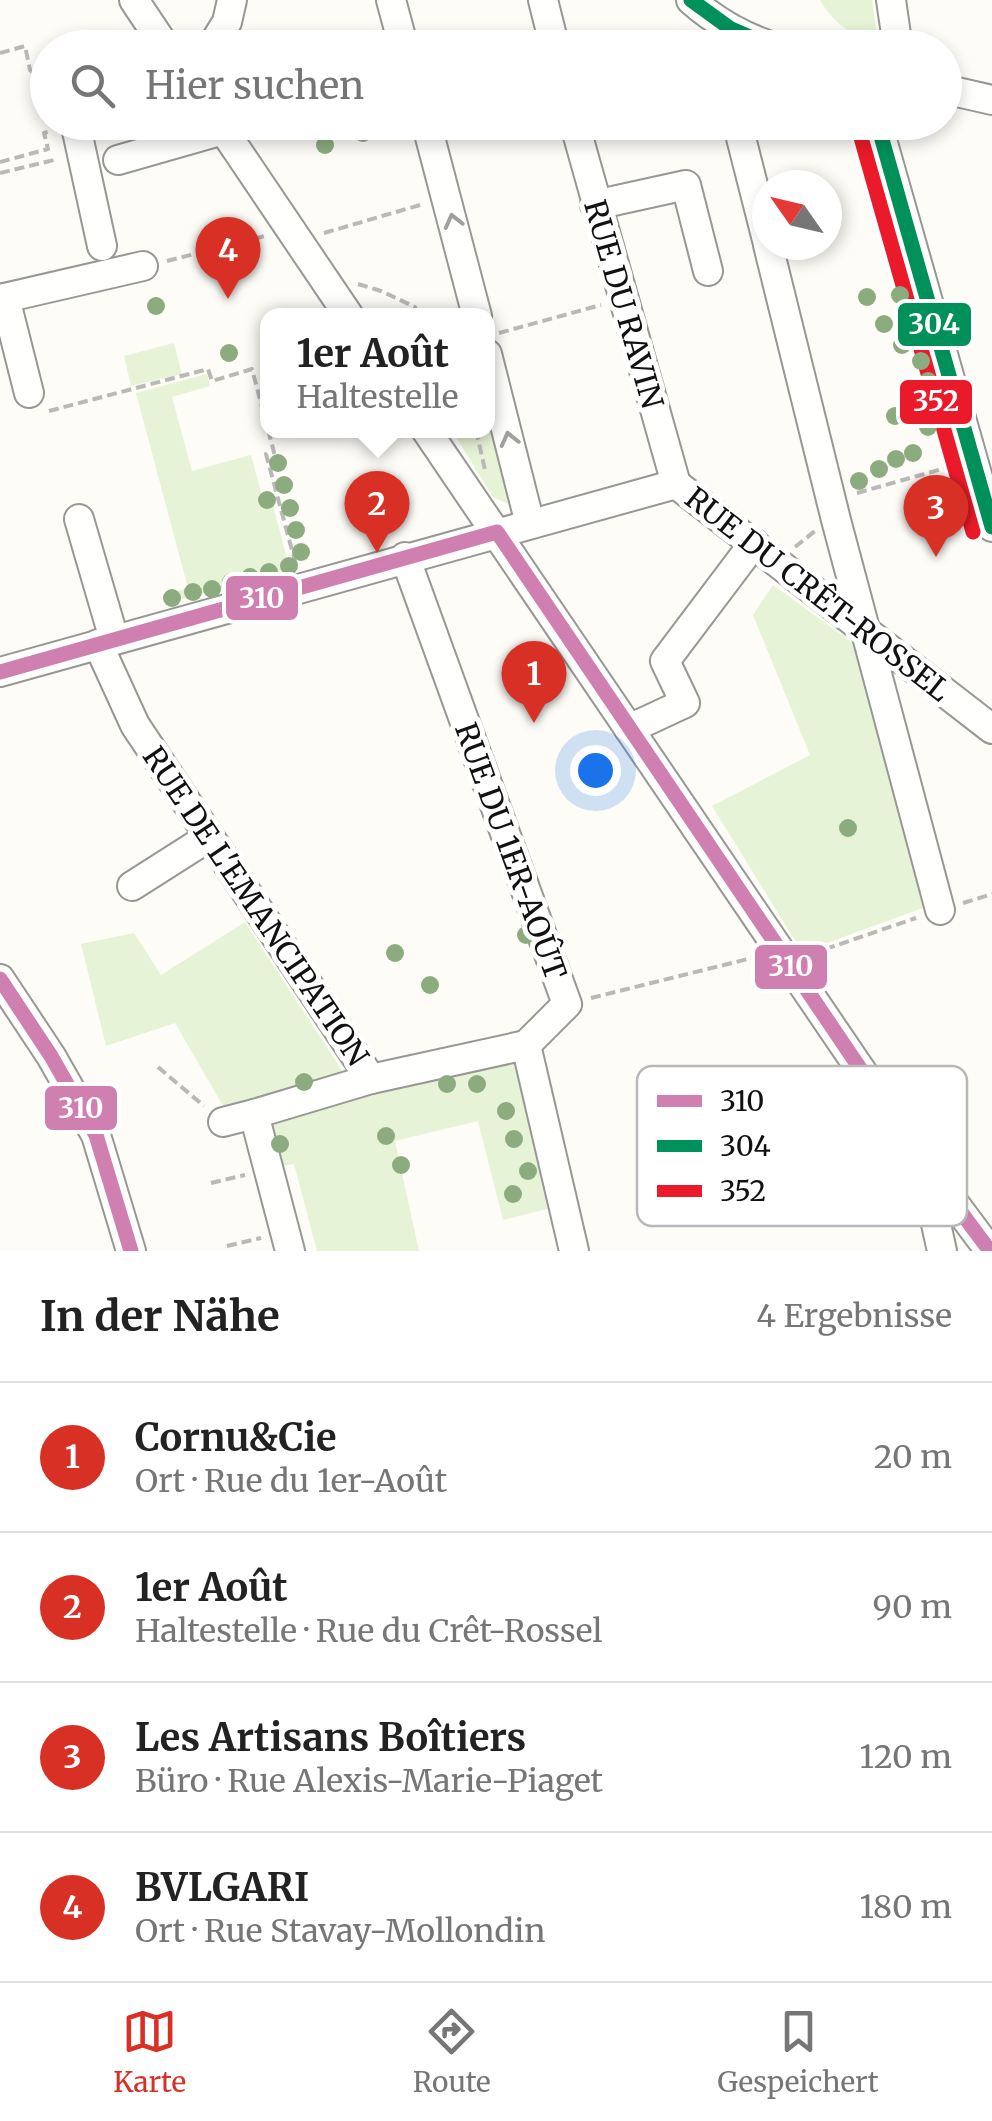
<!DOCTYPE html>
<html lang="de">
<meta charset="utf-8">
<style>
:root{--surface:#fff;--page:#f2f2f2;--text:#222;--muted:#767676;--line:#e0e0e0;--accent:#d93025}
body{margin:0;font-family:Merriweather,serif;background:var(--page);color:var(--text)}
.compass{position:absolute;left:752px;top:170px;width:90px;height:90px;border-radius:50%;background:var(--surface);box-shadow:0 5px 15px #0003;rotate:304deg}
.you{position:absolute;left:595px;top:770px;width:35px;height:35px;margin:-25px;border:8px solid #fff;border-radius:50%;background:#1a73e8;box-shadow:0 0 0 15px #1a73e833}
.badge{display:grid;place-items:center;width:65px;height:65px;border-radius:50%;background:var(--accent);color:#fff;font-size:32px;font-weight:700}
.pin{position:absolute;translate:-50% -82px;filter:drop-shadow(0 2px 5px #0008)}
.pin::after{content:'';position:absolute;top:52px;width:35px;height:30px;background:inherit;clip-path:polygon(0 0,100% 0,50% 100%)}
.popup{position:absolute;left:260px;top:308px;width:235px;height:130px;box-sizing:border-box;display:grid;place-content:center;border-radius:20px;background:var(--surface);filter:drop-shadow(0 2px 8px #0005);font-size:32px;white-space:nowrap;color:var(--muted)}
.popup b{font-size:38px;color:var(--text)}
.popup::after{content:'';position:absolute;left:50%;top:100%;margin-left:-20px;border:20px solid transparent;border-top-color:var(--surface)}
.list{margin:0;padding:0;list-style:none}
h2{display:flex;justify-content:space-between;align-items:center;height:130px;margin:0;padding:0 40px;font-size:42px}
h2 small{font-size:32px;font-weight:400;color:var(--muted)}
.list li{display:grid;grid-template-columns:65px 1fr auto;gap:30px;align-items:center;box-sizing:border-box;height:150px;padding:0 40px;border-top:2px solid var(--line)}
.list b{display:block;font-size:38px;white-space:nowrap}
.list p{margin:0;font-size:32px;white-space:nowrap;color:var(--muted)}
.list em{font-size:32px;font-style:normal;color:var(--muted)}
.icon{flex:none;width:55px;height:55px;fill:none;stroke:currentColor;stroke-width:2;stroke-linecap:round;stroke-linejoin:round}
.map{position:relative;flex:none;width:992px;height:1251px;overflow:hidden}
.search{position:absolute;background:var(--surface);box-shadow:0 5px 15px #0003;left:30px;right:30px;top:30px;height:110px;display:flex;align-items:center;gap:25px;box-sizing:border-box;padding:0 35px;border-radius:55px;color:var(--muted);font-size:38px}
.sheet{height:730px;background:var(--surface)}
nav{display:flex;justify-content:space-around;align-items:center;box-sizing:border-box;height:140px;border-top:2px solid var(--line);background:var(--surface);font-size:28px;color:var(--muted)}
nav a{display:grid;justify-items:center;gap:5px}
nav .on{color:var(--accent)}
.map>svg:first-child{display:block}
.green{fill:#e7f3d7}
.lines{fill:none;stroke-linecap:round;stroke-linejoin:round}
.minor-casing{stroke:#979795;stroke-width:32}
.path{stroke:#b9b9b8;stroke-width:4;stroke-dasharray:10 5;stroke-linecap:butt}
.minor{stroke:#fffffe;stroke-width:28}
.bus-1-casing{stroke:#fff;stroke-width:22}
.bus-2-casing{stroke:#fff;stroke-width:22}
.bus-3-casing{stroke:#fff;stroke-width:22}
.bus-1{stroke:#d080b0;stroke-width:15}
.bus-2{stroke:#00905a;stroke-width:15}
.bus-3{stroke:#ea1a2a;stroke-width:15}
.tree{fill:#8cac80}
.oneway{stroke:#a0a09f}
.labels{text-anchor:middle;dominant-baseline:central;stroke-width:10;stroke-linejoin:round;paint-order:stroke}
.street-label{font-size:30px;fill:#111;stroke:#fff}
.key{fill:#fff;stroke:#b8b8b8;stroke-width:2.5}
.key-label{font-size:28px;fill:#111}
.line-badge{stroke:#fff;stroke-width:4}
.badge-label{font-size:28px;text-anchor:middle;font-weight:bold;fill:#fff}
</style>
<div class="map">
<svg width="992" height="1251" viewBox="0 0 992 1251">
<rect width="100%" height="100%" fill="#fdfcf7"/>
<g class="green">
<path d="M820 0H872L878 40 872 43C849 34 832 21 820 0Z"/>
<path d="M174 343 182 374 131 386 124 356Z"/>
<path d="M207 374 210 386 172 397 192 471 251 455 262 496 270 494 290 570 172 602 170 593 188 588 136 393Z"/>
<path d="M487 403 512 501 508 504 493 497 452 431 487 430Z"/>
<path d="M773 585 857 646 923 908 802 952 712 806 810 755 753 615Z"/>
<path d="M245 922 347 1078 226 1111 175 1023 106 1046 81 944 134 933 161 975Z"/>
<path d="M516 1055 555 1207 503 1220 478 1121 395 1141 419 1251H317L294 1164 274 1167 269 1124 276 1117 364 1096 377 1085Z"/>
</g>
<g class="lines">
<defs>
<g id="minor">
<path d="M134 0 166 48"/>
<path d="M391 0 404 48"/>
<path d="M543 0 555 48"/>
<path d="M691 0C717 23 744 38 777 48"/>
<path d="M891 0 898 48"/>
<path d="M211 48 227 22 232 0"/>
<path d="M944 89 992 100"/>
<path d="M75 122 102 246"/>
<path d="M218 122 349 316"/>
<path d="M426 122 477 316"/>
<path d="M574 122 676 484"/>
<path d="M737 122 767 240"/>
<path d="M877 122 992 527"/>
<path d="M118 160 223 130"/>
<path d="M595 205 686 185 708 271"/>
<path d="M768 245 836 520 940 910"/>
<path d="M5 298 29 393"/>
<path d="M0 299 143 266"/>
<path d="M487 354 530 524"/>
<path d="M426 430 922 1160 990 1251"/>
<path d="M79 519 114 639"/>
<path d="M405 557 567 1004 526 1045 574 1251"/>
<path d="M98 644 135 725 371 1079 526 1045"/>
<path d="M0 672 676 484 992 729"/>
<path d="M629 729 685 703 665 661 754 543"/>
<path d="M132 886 209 837"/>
<path d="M0 979 51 1056 96 1135 131 1251"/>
<path d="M223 1122 254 1114"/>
<path d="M924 1170 942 1251"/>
<path d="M290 1251 254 1114 371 1079"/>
</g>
</defs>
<use href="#minor" class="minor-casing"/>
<g class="path">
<path d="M0 53 25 46 30 70 48 86"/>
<path d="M0 162 48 149 44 133 51 131"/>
<path d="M0 173 58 159"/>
<path d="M324 233 420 205"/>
<path d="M167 261 265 236"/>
<path d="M358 284 381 291 415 307 418 316"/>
<path d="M499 333 601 305"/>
<path d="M49 411 208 369 212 381 252 369 267 426"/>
<path d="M268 430 274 452 266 454 296 565"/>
<path d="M476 430 485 470"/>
<path d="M857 493 949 467"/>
<path d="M795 547 815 531"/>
<path d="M963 903 992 894"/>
<path d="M811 954 916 918"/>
<path d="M591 998 756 957"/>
<path d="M158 1067 204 1106"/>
<path d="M211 1183 245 1175"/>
<path d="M227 1246 261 1238"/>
</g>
<use href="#minor" class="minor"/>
<defs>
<g id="bus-1">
<path d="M0 672 497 532 922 1160 990 1251"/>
<path d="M0 979 51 1056 96 1135 131 1251"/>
</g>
<g id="bus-2">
<path d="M691 0 731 29 775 48"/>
<path d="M877 122 992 527"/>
</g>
<path id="bus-3" d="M858 127 973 532"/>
</defs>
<use href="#bus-1" class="bus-1-casing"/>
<use href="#bus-2" class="bus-2-casing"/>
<use href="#bus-3" class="bus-3-casing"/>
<use href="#bus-1" class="bus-1"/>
<use href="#bus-2" class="bus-2"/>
<use href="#bus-3" class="bus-3"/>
</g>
<g class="tree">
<circle cx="363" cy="133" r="9"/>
<circle cx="325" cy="145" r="9"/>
<circle cx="900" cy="295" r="9"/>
<circle cx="867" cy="297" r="9"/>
<circle cx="156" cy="306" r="9"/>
<circle cx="884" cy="324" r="9"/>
<circle cx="902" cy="345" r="9"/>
<circle cx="229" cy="353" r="9"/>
<circle cx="921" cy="361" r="9"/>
<circle cx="928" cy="381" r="9"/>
<circle cx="895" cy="416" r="9"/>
<circle cx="928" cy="427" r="9"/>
<circle cx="913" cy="453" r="9"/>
<circle cx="896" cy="459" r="9"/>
<circle cx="278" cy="463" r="9"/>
<circle cx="879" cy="469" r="9"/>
<circle cx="859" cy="481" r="9"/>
<circle cx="284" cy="485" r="9"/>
<circle cx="267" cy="500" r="9"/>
<circle cx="290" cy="508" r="9"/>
<circle cx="296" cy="530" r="9"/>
<circle cx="301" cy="552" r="9"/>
<circle cx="289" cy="566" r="9"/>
<circle cx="269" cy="572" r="9"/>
<circle cx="250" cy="577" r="9"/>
<circle cx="231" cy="582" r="9"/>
<circle cx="212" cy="589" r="9"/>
<circle cx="193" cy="592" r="9"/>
<circle cx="172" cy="598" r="9"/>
<circle cx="848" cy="828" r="9"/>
<circle cx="526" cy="935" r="9"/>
<circle cx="395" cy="953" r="9"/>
<circle cx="430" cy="985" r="9"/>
<circle cx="304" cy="1082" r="9"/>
<circle cx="447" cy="1084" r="9"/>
<circle cx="477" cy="1084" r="9"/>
<circle cx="506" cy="1111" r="9"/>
<circle cx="386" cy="1136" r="9"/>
<circle cx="514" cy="1139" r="9"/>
<circle cx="280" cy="1144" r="9"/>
<circle cx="401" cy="1165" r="9"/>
<circle cx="528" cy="1171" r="9"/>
<circle cx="513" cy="1194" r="9"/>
</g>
<defs><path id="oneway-chevron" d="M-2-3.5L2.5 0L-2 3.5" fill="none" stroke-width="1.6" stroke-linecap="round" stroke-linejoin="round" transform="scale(2.5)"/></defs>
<g class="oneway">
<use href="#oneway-chevron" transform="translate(453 221) rotate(-104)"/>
<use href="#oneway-chevron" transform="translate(509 439) rotate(-104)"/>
</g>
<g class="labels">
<g class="street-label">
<text transform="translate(624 304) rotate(74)">RUE DU RAVIN</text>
<text transform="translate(818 594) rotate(38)">RUE DU CRÊT-ROSSEL</text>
<text transform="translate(511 851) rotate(70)">RUE DU 1ER-AOÛT</text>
<text transform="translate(256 906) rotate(56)">RUE DE L'EMANCIPATION</text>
</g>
</g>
<rect x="637" y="1066" width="330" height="160" rx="15" class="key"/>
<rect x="657" y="1095" width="45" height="12" fill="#d080b0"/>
<rect x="657" y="1140" width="45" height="12" fill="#00905a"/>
<rect x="657" y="1185" width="45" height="12" fill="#ea1a2a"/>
<g class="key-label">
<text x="720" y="1111">310</text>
<text x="720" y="1156">304</text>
<text x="720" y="1201">352</text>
</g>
<g class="line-badge">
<rect x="896" y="301" width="77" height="47" rx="10" fill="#00905a"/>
<rect x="898" y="378" width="76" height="48" rx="10" fill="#ea1a2a"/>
<rect x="224" y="574" width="76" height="48" rx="10" fill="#d080b0"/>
<rect x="753" y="943" width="76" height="48" rx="10" fill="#d080b0"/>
<rect x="43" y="1084" width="76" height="48" rx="10" fill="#d080b0"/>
</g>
<g class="badge-label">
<text x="934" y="334">304</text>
<text x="936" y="411">352</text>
<text x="262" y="608">310</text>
<text x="791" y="976">310</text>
<text x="81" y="1118">310</text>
</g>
</svg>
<svg class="compass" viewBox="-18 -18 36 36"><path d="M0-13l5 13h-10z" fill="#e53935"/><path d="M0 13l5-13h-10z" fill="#767676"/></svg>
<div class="you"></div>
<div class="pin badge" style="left:534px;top:723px">1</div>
<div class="pin badge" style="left:377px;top:553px">2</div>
<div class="popup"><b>1er Août</b>Haltestelle</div>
<div class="pin badge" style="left:936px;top:557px">3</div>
<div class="pin badge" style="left:228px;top:299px">4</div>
<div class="search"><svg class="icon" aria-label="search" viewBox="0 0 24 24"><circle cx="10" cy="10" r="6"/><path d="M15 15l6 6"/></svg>Hier suchen</div>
</div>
<section class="sheet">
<h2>In der Nähe<small>4 Ergebnisse</small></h2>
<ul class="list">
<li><span class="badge">1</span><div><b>Cornu&amp;Cie</b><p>Ort · Rue du 1er-Août</p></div><em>20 m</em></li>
<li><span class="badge">2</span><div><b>1er Août</b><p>Haltestelle · Rue du Crêt-Rossel</p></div><em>90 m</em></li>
<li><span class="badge">3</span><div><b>Les Artisans Boîtiers</b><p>Büro · Rue Alexis-Marie-Piaget</p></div><em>120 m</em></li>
<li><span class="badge">4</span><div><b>BVLGARI</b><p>Ort · Rue Stavay-Mollondin</p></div><em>180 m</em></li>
</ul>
</section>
<nav>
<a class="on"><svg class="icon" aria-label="map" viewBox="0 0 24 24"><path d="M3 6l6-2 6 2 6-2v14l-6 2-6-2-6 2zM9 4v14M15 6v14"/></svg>Karte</a>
<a><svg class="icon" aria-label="directions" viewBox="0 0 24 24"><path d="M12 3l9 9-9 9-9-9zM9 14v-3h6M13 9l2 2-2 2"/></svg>Route</a>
<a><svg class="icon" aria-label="saved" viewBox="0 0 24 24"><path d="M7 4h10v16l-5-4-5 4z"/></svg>Gespeichert</a>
</nav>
